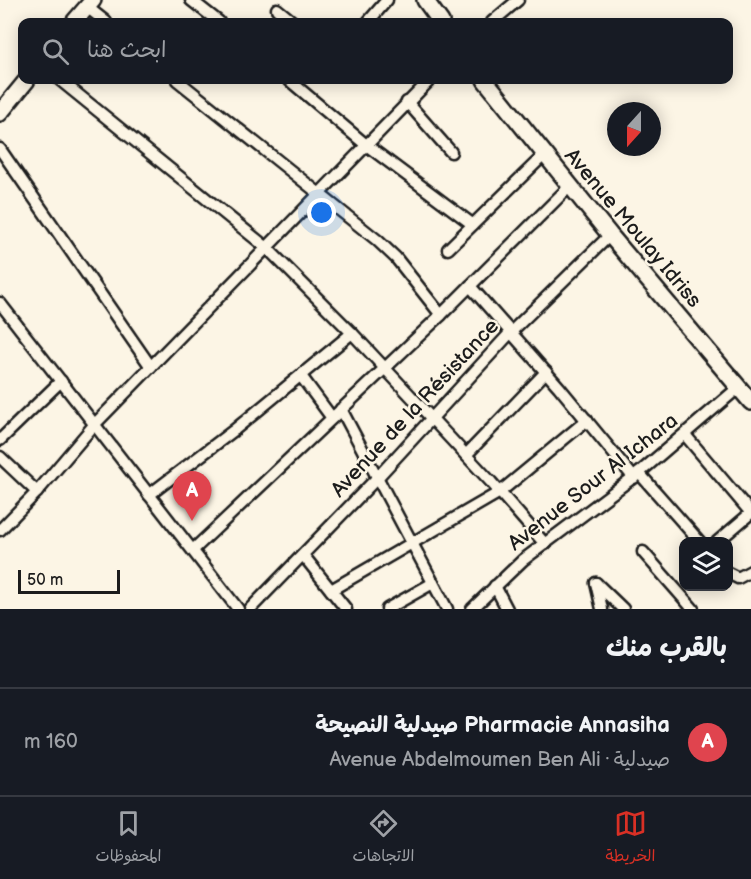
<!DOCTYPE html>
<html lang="ar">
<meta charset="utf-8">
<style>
:root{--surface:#171b24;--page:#20242c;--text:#f1f3f6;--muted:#9ea1a6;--line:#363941;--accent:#d93025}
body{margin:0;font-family:"Balsamiq Sans","Playpen Sans Arabic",sans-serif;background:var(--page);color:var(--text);direction:rtl}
.controls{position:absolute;right:18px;bottom:18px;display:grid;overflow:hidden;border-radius:12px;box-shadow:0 3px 15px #0003}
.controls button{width:54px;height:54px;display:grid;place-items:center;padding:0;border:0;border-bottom:2px solid var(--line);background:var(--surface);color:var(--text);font:30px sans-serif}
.compass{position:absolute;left:607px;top:102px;width:54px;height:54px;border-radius:50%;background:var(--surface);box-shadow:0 3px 15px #0003;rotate:201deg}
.scale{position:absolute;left:18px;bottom:15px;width:102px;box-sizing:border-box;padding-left:6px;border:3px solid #1c1c1c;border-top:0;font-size:16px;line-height:21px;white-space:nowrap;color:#1c1c1c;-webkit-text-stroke:4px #fcf5e5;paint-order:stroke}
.you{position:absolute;left:322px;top:213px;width:21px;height:21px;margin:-15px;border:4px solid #fff;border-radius:50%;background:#1a73e8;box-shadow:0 0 0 9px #1a73e833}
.badge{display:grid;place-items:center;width:39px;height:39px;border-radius:50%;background:var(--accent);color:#fff;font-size:20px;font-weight:700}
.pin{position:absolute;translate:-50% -50px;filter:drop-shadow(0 2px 3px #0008)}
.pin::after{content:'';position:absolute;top:32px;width:21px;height:18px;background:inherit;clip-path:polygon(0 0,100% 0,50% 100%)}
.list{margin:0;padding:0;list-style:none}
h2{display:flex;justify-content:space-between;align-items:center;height:78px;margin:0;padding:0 24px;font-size:26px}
h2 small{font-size:20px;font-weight:400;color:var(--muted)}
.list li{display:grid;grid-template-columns:39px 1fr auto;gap:18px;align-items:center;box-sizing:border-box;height:108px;padding:0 24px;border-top:2px solid var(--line)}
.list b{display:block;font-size:22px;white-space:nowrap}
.list p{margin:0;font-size:20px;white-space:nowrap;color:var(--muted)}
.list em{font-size:20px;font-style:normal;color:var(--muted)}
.icon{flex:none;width:33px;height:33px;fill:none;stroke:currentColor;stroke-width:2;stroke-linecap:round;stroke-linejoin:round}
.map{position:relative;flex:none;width:751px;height:609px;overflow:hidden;direction:ltr}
.search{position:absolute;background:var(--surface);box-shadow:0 3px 15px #0003;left:18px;right:18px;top:18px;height:66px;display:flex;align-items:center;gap:15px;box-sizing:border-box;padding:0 21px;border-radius:12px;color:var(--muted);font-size:22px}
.sheet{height:186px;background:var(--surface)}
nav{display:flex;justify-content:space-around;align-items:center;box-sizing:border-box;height:84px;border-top:2px solid var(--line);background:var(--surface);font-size:16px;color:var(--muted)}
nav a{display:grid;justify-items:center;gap:3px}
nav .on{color:var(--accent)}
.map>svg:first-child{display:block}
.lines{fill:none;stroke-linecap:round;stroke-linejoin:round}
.street-casing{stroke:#1c1c1c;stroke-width:15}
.secondary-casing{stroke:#1c1c1c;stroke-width:20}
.street{stroke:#fcf5e5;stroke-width:10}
.secondary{stroke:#fcf5e5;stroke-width:15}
.labels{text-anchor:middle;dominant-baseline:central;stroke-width:5;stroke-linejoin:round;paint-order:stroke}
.street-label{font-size:21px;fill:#1c1c1c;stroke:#fcf5e5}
</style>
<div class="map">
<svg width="751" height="609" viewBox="0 0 751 609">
<rect width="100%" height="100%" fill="#fcf5e5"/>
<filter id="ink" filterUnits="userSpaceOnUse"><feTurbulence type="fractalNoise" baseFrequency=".0167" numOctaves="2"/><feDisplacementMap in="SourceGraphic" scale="12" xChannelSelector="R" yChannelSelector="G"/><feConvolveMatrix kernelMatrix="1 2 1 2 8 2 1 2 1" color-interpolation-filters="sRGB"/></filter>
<g filter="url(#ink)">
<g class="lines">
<defs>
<g id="street">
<path d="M191 0 219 22"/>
<path d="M87 7 106 22"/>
<path d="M277 9 293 22"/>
<path d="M368 22 387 0"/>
<path d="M492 22 518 0"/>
<path d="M60 80 267 248 352 333 491 482 545 544"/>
<path d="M177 80 377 240 396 258 441 315"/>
<path d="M289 80 365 144 472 224"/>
<path d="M407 102 451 152"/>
<path d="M0 149 151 367"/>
<path d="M448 249 545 154"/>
<path d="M470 286 559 387 634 478"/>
<path d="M0 303 238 609"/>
<path d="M301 376 332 418"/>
<path d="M341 409 447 609"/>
<path d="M686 436 751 513"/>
<path d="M0 440 61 381"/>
<path d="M466 455 546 372"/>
<path d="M0 457 37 492"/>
<path d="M639 473 700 542"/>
<path d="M149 495 233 431 352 333"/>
<path d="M0 530 37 492 94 425 430 80"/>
<path d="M717 542 751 513"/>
<path d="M193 550 441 315 571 185"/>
<path d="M643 552 693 609"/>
<path d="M303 555 346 609"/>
<path d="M728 573 738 578 751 571"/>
<path d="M596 583 623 609"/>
<path d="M596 583 602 609"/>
<path d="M495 586 507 609"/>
<path d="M331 590 500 492 587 420"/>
<path d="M250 609 377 478 511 332 610 235"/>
<path d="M387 609 433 583"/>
<path d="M472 609 523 560 639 473 739 387"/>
</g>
<g id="secondary">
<path d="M425 0 441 22"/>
<path d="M74 22 93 0"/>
<path d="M485 80 610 235 751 402"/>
<path d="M0 113 27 80"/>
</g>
</defs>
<use href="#street" class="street-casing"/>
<use href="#secondary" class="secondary-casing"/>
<use href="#street" class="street"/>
<use href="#secondary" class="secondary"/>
</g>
</g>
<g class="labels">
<g class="street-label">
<text transform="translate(633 228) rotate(50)">Avenue Moulay Idriss</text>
<text transform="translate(415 408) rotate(-47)">Avenue de la Résistance</text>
<text transform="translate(593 482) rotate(-38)">Avenue Sour Al Ichara</text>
</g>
</g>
</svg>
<div class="controls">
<button><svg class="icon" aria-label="layers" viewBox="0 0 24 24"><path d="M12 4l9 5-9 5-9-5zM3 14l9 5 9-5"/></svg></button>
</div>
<svg class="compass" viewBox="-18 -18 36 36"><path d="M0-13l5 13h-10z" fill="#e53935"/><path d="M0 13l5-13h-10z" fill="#9ea1a6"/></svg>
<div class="scale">50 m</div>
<div class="you"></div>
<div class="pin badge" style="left:192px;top:521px;background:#e0444e">A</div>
<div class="search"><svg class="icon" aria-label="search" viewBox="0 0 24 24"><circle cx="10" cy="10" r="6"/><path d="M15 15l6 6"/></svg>ابحث هنا</div>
</div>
<section class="sheet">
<h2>بالقرب منك<small></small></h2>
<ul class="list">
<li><span class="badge" style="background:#e0444e">A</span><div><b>Pharmacie Annasiha صيدلية النصيحة</b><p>صيدلية · Avenue Abdelmoumen Ben Ali</p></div><em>160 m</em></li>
</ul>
</section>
<nav>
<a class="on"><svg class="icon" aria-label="map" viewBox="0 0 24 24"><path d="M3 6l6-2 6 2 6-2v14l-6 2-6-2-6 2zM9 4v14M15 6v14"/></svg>الخريطة</a>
<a><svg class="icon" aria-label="directions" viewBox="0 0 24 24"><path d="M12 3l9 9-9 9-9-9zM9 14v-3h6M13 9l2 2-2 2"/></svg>الاتجاهات</a>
<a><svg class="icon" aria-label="saved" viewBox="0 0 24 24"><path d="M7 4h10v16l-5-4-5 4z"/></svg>المحفوظات</a>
</nav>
